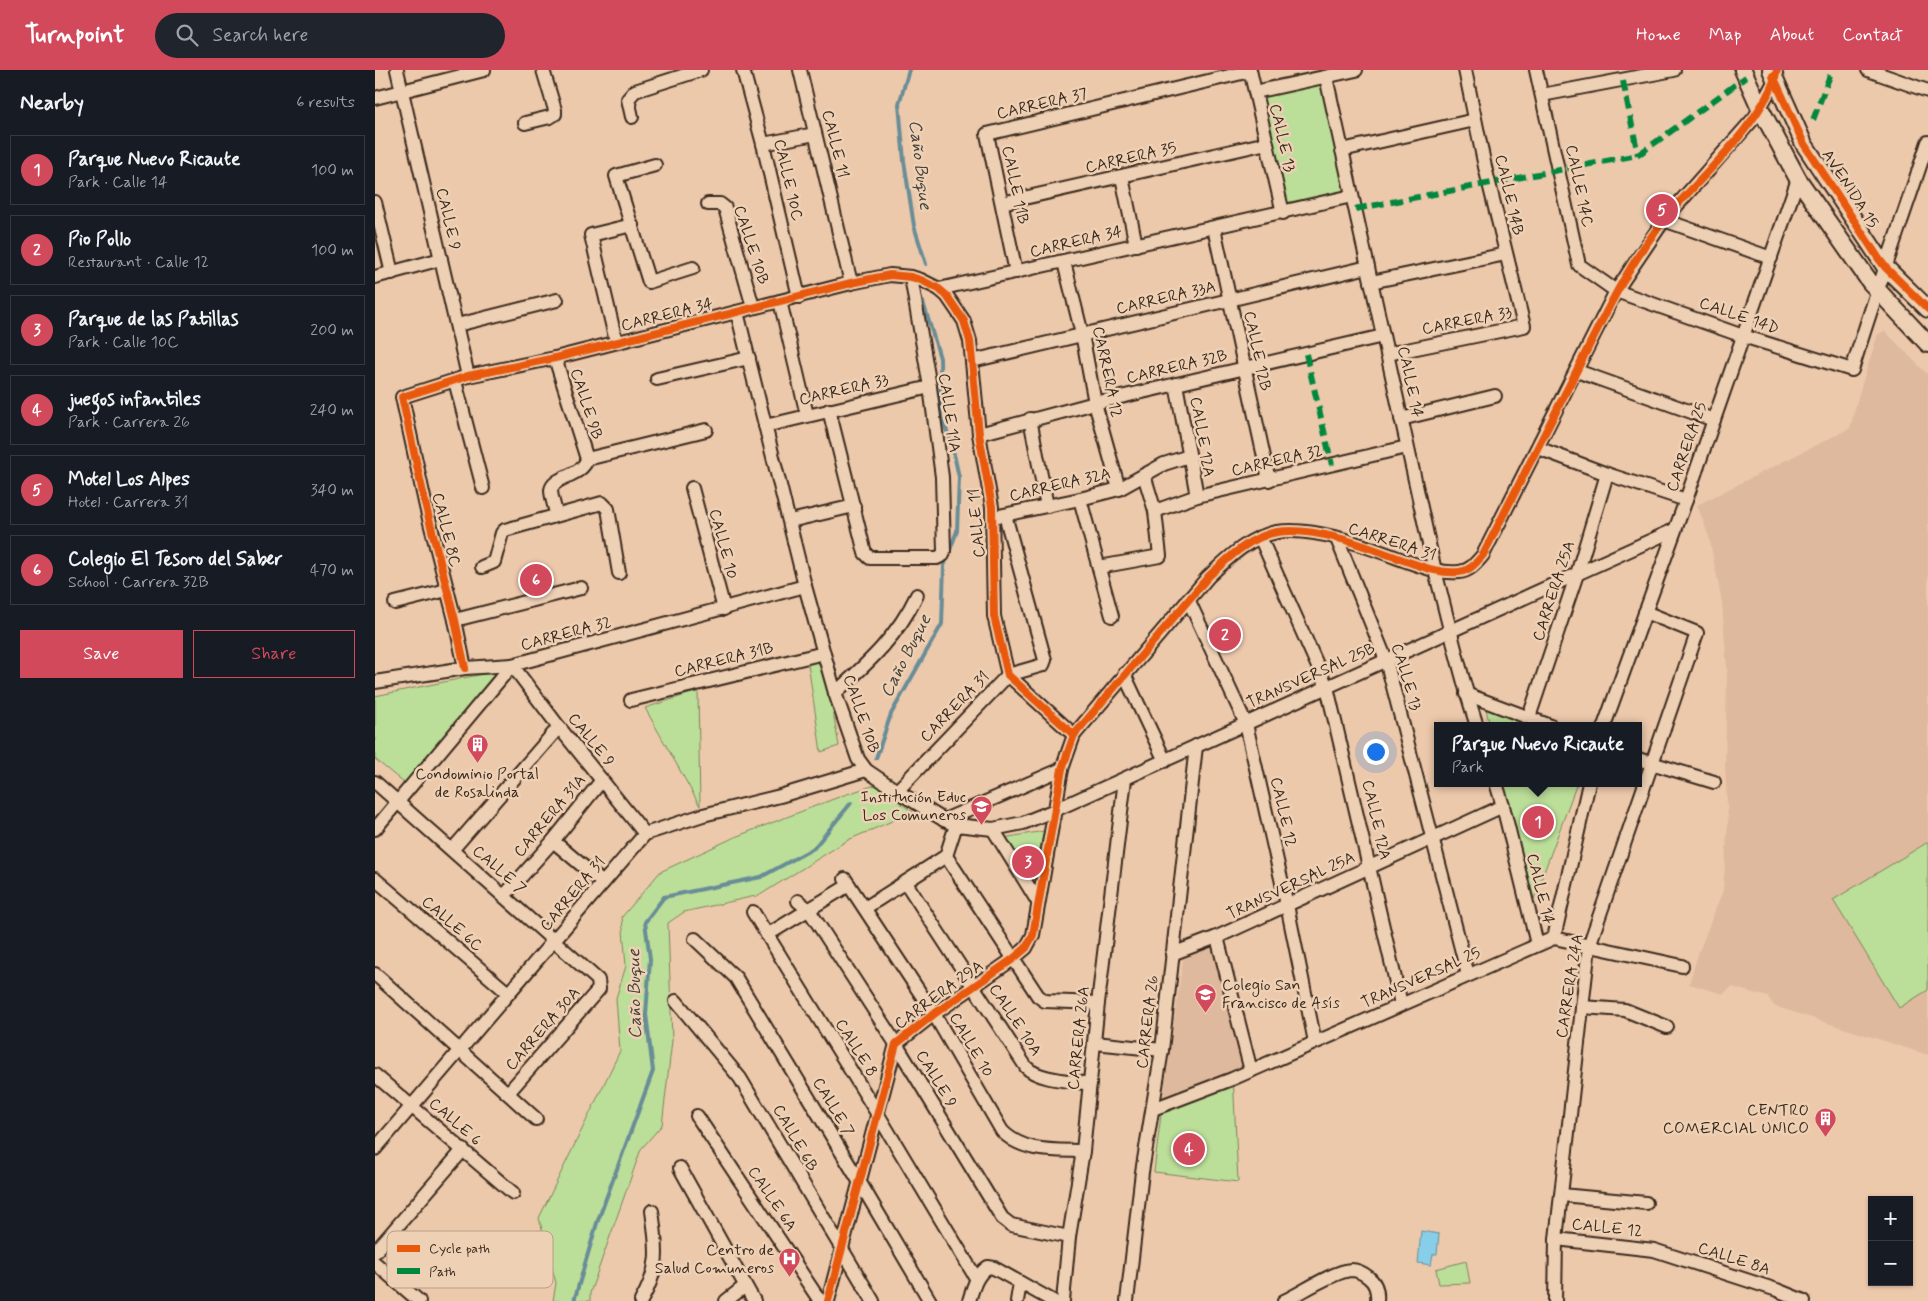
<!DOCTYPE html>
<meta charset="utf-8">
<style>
:root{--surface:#171b24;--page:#20242c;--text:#f1f3f6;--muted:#9ea1a6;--line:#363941;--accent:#d1495b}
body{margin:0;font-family:Mynerve,sans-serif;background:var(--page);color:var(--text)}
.controls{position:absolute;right:15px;bottom:15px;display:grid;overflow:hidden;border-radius:0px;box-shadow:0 1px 4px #0004}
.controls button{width:45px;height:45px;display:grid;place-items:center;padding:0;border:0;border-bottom:1px solid var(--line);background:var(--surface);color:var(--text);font:25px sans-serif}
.you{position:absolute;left:1000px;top:681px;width:18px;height:18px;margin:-12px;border:4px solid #fff;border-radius:50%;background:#1a73e8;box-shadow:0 0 0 8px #1a73e833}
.badge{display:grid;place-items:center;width:32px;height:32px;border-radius:50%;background:var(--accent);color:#fff;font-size:16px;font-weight:700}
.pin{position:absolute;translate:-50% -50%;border:2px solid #fff;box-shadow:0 1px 5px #0006}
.popup{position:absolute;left:1059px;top:652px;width:208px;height:65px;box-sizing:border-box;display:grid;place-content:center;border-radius:0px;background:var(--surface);filter:drop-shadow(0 1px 4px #0005);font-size:16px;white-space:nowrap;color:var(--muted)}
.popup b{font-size:19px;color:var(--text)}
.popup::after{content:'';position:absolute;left:50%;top:100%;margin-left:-10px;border:10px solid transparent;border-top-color:var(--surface)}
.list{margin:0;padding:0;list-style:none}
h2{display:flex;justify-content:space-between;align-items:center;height:65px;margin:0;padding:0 20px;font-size:21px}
h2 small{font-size:16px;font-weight:400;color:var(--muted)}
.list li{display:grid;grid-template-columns:32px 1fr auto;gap:15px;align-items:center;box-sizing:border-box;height:70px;margin:0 10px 10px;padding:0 10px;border:1px solid var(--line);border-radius:0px}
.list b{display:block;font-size:19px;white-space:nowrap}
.list p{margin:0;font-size:16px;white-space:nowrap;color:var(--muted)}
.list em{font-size:16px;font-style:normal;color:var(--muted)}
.actions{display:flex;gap:10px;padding:15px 20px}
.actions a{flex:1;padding:11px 0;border:1px solid var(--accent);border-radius:0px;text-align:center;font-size:18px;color:var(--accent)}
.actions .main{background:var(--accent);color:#fff}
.icon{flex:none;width:28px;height:28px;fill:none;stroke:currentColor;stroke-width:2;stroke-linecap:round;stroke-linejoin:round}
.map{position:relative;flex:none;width:1553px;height:1231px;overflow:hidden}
header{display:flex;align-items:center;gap:30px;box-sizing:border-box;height:70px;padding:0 25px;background:var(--accent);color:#fff}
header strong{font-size:24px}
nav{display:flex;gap:28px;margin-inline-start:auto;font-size:18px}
.search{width:350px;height:45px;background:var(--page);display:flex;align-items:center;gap:12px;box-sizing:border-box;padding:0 18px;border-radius:28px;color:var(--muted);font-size:19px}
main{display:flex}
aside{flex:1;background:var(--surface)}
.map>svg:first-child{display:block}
.built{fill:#dfb99d}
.green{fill:#bbde98;stroke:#7b845b}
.water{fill:#87cfe8;stroke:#698d97}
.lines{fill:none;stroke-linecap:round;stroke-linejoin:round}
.stream{stroke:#698d97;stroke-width:4}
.minor-casing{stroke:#3b2a1e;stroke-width:16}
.major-casing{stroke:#3b2a1e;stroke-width:20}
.minor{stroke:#eed0b4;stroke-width:12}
.major{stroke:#eed0b4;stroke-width:16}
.quiet{stroke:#00873e;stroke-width:6;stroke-dasharray:12 6;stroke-linecap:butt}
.cycleway-casing{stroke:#eed0b4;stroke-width:11}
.cycleway{stroke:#e8590c;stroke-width:8}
.labels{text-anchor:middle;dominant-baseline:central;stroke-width:5;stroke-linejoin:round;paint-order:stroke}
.street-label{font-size:16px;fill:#3b2a1e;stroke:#eed0b4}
.poi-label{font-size:16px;fill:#3b2a1e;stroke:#eed0b4;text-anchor:end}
.water-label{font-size:18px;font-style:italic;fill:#46433c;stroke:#eed0b4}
.key{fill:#eed0b4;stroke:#b89e87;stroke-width:1}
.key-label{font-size:14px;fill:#3b2a1e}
</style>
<header>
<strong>Turnpoint</strong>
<div class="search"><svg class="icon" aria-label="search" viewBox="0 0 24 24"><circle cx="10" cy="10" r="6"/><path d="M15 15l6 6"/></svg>Search here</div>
<nav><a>Home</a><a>Map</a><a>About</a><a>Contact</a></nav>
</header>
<main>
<aside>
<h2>Nearby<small>6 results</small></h2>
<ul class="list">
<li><span class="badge">1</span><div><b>Parque Nuevo Ricaute</b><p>Park · Calle 14</p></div><em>100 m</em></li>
<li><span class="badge">2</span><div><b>Pio Pollo</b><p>Restaurant · Calle 12</p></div><em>100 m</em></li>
<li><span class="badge">3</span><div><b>Parque de las Patillas</b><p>Park · Calle 10C</p></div><em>200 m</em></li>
<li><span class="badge">4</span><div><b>juegos infantiles</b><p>Park · Carrera 26</p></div><em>240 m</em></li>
<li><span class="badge">5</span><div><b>Motel Los Alpes</b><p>Hotel · Carrera 31</p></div><em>340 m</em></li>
<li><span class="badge">6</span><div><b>Colegio El Tesoro del Saber</b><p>School · Carrera 32B</p></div><em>470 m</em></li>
</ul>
<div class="actions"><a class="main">Save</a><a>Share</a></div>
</aside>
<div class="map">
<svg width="1553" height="1231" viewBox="0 0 1553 1231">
<rect width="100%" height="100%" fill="#edc9ac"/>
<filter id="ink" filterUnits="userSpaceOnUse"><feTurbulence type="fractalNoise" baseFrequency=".02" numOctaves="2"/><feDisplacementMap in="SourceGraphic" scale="10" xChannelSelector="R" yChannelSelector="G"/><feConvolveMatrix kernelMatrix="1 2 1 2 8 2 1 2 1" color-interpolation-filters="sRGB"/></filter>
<g filter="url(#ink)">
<g class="built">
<path d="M1510 261 1553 305V985L1399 936 1393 927 1357 917 1348 924 1314 914 1323 884 1348 820 1353 752 1350 698 1352 600 1347 532 1334 467 1322 435 1475 358 1484 323 1503 264Z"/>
<path d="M845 874 875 997 787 1036 808 889Z"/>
</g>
<g class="green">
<path d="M951 7 977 126 908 143 880 22Z"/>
<path d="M448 585 464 676 446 682 432 587Z"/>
<path d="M123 601 30 714 0 689V626Z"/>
<path d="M323 621 325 736 270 638Z"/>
<path d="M1110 635 1164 656H1115Z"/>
<path d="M1129 713H1202L1159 829Z"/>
<path d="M500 715 538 742 473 770 385 825 309 842 293 853 297 971 287 1055 266 1079 215 1223V1231H178L181 1213 164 1148 245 981 241 928 251 896 247 847 285 802 360 767 469 725Z"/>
<path d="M669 761 657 815 628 768Z"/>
<path d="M1553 772V920L1524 938 1458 830Z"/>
<path d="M858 1004 863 1112 779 1102 787 1036Z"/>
<path d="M1091 1191 1095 1213 1064 1214 1061 1199Z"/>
</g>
<path class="water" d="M1046 1161 1064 1164 1062 1184H1058L1056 1195 1043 1193Z"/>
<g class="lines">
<g class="stream">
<path d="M534 0 524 34 529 91 539 156 551 194"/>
<path d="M501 688 516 644 567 554 569 496 582 461 584 407 576 371 566 347 565 288 548 232"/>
<path d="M199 1231 222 1153 278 1001 271 944 275 889 270 852 289 827 386 807 439 778 476 733"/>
</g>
<defs>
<g id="minor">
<path d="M22 0 93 306"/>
<path d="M368 0 388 74 424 227"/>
<path d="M425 0 476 213"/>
<path d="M875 0 908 143"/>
<path d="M1161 0 1204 195 1241 221 1368 266 1477 300C1500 224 1528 148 1553 72"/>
<path d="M1493 0 1553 21"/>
<path d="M951 7 1060 501C1074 553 1085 605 1102 656"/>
<path d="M880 22 981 0"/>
<path d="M1167 25 1299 0"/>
<path d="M0 28 109 0"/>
<path d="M257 47 253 29 260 21 326 0"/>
<path d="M150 53 175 47 180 44V40L168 0"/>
<path d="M388 74 440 64"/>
<path d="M967 80 1100 50"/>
<path d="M280 95 241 106 274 212 318 198"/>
<path d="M747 107 761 175"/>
<path d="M0 132 17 203"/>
<path d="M627 133 892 73"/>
<path d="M333 134H345L350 138 378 237"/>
<path d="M1289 150 1396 188"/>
<path d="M839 158 894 410"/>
<path d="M689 192 707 264 720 333 744 419"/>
<path d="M641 202 612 64 875 1"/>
<path d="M0 207 66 189"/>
<path d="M996 212 1131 184"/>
<path d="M564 219 977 126"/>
<path d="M405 231 432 345"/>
<path d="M362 242 430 516 460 623 483 689 491 700 522 721 569 750 581 755 618 759 648 753 680 740 1299 460"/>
<path d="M82 255 182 230"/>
<path d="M241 271 216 165 257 155"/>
<path d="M1012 284 1149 256 1110 97 1090 0"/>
<path d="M180 288 212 389"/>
<path d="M597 291 993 197"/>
<path d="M1202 301 1339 350"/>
<path d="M282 309 374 288"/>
<path d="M80 311 108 418"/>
<path d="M801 314 822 426"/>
<path d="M454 340 490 483 495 488H562L568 485 569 481 567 407 555 317 536 207"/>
<path d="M655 349 672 436"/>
<path d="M1026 349 1120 326"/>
<path d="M390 356 555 317"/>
<path d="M604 364 720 333 1008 266"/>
<path d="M1163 378 1232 404 1311 430"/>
<path d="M212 389 331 360"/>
<path d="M317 418 349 539"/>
<path d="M705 429 737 546"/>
<path d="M780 441 822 426 1032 377"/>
<path d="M181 444C180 437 176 427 176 420 178 406 207 407 212 389"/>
<path d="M624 446 705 429 744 419 789 394 814 386"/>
<path d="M415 451 479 436"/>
<path d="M885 467 952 617 1026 934"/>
<path d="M962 469 1011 590 1093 905"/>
<path d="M107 497 119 492 127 463 130 460 227 433 233 439 244 503"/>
<path d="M724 497 785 486 780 441 769 405"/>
<path d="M813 529 871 654 912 835 940 972"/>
<path d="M20 533 72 520"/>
<path d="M80 550 206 518"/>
<path d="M137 595 184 657 270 764"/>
<path d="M90 598 80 550 51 437 27 327 93 306 180 288 476 213 515 205 536 207 546 210 564 219 572 226 589 251 595 271 604 364 617 437 619 546 633 605 699 665"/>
<path d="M749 604 790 691"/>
<path d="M0 612 90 598 137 595 430 516"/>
<path d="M460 623C494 592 522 567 542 525"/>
<path d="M1091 624 1176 656"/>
<path d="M256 630 449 583"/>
<path d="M1154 647 1202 504 1232 404"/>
<path d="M1229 656 1311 430 1423 109"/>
<path d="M1263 689 1339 712"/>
<path d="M0 712 223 910 224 919 133 1023"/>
<path d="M1121 713 1128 736 1162 874"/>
<path d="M522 721 633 605 668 595 670 590 630 445"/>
<path d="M569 750 687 699"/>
<path d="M581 755 571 786 663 926 670 931 723 933"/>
<path d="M0 759 137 595"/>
<path d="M618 759 663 832"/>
<path d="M178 771 228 813"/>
<path d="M77 780 184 657"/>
<path d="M0 809 133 923"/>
<path d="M470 809 559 944 627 1061C648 1083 680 1080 708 1081"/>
<path d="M531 813 651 997C663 1010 698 1011 715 1014"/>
<path d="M129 826 178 771 227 710"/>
<path d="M423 831 434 840 521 974 627 1148 636 1155 694 1167"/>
<path d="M490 838 571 786"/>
<path d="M378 842 502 1043 601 1208"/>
<path d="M392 865 474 815"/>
<path d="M842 867 876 1001"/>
<path d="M1179 868 1214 713"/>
<path d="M320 869 361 908 484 1111 555 1231"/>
<path d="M797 884 842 867 1128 736"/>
<path d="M0 904 161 1049"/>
<path d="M301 931 365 1008 498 1231"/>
<path d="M1207 937 1250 940 1292 957"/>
<path d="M720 973 787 980"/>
<path d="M0 1005 138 1123"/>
<path d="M778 1039 857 1009 1179 868 1307 896"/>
<path d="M322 1046 445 1231"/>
<path d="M0 1079 270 764 328 745 405 726 491 700"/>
<path d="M305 1098 379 1231"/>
<path d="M1187 1125 1271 1133"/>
<path d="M1181 1169 1279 1180 1402 1220 1429 1231"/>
<path d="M0 1182 88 1080"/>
<path d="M0 1193 44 1231"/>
<path d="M266 1231C286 1196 282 1178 277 1141"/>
<path d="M351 1231 370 1216"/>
<path d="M453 1231 521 974 559 944 638 889 651 878 658 865 687 699 699 665 833 507C853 488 874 467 902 462 940 456 993 477 1028 490 1046 496 1064 504 1084 502 1095 501 1101 493 1108 485L1241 221 1289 150 1380 47 1400 10 1401 3"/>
<path d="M594 1231C598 1218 601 1205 613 1197L619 1198 678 1231"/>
<path d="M642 1231 645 1213"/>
<path d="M688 1231 694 1167 708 1081 723 933 750 709"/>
<path d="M752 1231 767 1102 787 980 821 676"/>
<path d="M909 1231C926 1223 959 1201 976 1200 983 1200 988 1203 993 1207 1001 1213 1003 1221 1002 1231"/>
<path d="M1180 1231 1181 1169 1214 876 1322 563 1270 542"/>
</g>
<g id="major">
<path d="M1368 0 1385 38 1423 109 1495 212 1553 274"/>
<path d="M1396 0 1429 74 1511 198 1553 239"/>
</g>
</defs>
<use href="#minor" class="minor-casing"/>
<use href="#major" class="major-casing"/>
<use href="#minor" class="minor"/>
<use href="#major" class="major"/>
<g class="quiet">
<path d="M1248 11 1263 85"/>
<path d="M1438 50 1457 0"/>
<path d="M980 139 1263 85 1371 7"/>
<path d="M931 284 957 395"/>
</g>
<defs>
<g id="cycleway">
<path d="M1398 6 1429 74 1504 189 1511 198 1553 239"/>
<path d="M90 598 80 550 51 437 27 327 93 306 180 288 476 213 515 205 536 207 546 210 564 219 572 226 589 251 595 271 604 364 617 437 619 546 633 605 699 665"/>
<path d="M453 1231 521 974 559 944 638 889 651 878 658 865 687 699 699 665 833 507C853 488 874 467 902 462 940 456 993 477 1028 490 1046 496 1064 504 1084 502 1095 501 1101 493 1108 485 1138 425 1169 366 1199 306 1228 248 1256 187 1299 138 1330 104 1393 45 1402 0"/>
</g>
</defs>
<use href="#cycleway" class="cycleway-casing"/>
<use href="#cycleway" class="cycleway"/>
</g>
</g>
<defs>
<symbol id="building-pin" viewBox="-11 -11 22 30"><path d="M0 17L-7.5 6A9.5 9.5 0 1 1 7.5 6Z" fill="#d1495b" stroke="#eed0b4"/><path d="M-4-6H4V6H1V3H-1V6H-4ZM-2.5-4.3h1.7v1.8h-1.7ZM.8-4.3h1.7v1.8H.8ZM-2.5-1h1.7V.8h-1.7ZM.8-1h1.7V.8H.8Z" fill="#fff"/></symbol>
<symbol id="school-pin" viewBox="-11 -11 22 30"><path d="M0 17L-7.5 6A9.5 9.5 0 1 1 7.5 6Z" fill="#d1495b" stroke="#eed0b4"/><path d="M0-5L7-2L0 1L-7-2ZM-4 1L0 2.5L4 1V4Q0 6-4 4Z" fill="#fff"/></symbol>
<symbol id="hospital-pin" viewBox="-11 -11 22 30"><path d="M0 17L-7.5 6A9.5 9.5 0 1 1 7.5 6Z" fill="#d1495b" stroke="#eed0b4"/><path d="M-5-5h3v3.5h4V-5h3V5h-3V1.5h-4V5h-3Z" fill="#fff"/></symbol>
</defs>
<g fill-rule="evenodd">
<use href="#building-pin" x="90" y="662" width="25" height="34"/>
<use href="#school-pin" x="594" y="724" width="25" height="34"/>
<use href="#school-pin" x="818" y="912" width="25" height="34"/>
<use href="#building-pin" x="1438" y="1036" width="25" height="34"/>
<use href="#hospital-pin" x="402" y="1176" width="25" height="34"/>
</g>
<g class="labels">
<g class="street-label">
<text transform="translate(667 34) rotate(-13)">CARRERA 37</text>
<text transform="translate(907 68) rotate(77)">CALLE 13</text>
<text transform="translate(460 74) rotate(76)">CALLE 11</text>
<text transform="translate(756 88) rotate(-13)">CARRERA 35</text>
<text transform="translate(413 110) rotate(77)">CALLE 10C</text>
<text transform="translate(640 115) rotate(78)">CALLE 11B</text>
<text transform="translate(1204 116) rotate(78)">CALLE 14C</text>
<text transform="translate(1475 119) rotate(57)">AVENIDA 15</text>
<text transform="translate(1134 125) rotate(77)">CALLE 14B</text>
<text transform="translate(73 149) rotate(77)">CALLE 9</text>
<text transform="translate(701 172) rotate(-13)">CARRERA 34</text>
<text transform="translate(376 175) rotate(72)">CALLE 10B</text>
<text transform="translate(791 228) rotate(-13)">CARRERA 33A</text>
<text transform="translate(292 245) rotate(-14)">CARRERA 34</text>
<text transform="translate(1364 246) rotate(19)">CALLE 14D</text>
<text transform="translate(1092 251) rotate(-11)">CARRERA 33</text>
<text transform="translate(882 281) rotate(78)">CALLE 12B</text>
<text transform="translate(802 297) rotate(-13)">CARRERA 32B</text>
<text transform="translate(732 302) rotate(78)">CARRERA 12</text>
<text transform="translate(1035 312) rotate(78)">CALLE 14</text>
<text transform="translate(469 320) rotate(-13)">CARRERA 33</text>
<text transform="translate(211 334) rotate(72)">CALLE 9B</text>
<text transform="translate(574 343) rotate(82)">CALLE 11A</text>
<text transform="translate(827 367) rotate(80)">CALLE 12A</text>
<text transform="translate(1312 377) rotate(-71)">CARRERA 25</text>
<text transform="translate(902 391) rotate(-13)">CARRERA 32</text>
<text transform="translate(685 415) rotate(-13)">CARRERA 32A</text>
<text transform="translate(602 453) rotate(-95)">CALLE 11</text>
<text transform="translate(71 460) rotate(76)">CALLE 8C</text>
<text transform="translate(1017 472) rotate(18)">CARRERA 31</text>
<text transform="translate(348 474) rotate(75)">CALLE 10</text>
<text transform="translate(1179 521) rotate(-72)">CARRERA 25A</text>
<text transform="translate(191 564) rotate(-15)">CARRERA 32</text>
<text transform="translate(349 590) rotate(-14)">CARRERA 31B</text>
<text transform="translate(936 606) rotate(-24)">TRANSVERSAL 25B</text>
<text transform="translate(1031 607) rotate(73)">CALLE 13</text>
<text transform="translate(580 637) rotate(-46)">CARRERA 31</text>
<text transform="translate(486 644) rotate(71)">CALLE 10B</text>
<text transform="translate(216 670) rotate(51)">CALLE 9</text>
<text transform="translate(908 742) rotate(77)">CALLE 12</text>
<text transform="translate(175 746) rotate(-50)">CARRERA 31A</text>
<text transform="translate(1001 750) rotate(77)">CALLE 12A</text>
<text transform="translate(124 800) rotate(41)">CALLE 7</text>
<text transform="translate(916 816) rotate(-25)">TRANSVERSAL 25A</text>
<text transform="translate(1165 819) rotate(76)">CALLE 14</text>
<text transform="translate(198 824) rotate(-50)">CARRERA 31</text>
<text transform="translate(77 854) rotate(41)">CALLE 6C</text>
<text transform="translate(1046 908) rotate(-24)">TRANSVERSAL 25</text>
<text transform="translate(1195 916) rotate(-81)">CARRERA 24A</text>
<text transform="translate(564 925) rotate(-36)">CARRERA 29A</text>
<text transform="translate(640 950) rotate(57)">CALLE 10A</text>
<text transform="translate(773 952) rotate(-83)">CARRERA 26</text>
<text transform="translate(168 959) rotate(-49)">CARRERA 30A</text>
<text transform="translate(704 968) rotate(-84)">CARRERA 26A</text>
<text transform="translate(596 975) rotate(60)">CALLE 10</text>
<text transform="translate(481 978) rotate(58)">CALLE 8</text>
<text transform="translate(561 1009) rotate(59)">CALLE 9</text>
<text transform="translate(458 1037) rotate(59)">CALLE 7</text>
<text transform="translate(80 1052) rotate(41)">CALLE 6</text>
<text transform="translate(420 1068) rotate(60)">CALLE 6B</text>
<text transform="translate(397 1129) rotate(56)">CALLE 6A</text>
<text transform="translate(1232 1158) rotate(6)">CALLE 12</text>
<text transform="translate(1359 1189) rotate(18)">CALLE 8A</text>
</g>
<g class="poi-label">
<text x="102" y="704" text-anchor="middle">Condominio Portal<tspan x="102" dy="18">de Rosalinda</tspan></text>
<text x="591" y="727">Institución Educ<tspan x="591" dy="18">Los Comuneros</tspan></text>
<text x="847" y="915" text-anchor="start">Colegio San<tspan x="847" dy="18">Francisco de Asís</tspan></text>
<text x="1434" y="1040">CENTRO<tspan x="1434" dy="18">COMERCIAL UNICO</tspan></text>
<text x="399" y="1180">Centro de<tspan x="399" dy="18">Salud Comuneros</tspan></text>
</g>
<g class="water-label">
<text transform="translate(545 95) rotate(83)">Caño Buque</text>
<text transform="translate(531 586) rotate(-63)">Caño Buque</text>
<text transform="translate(260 924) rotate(-91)">Caño Buque</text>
</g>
</g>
<rect x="12" y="1161" width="166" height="57" rx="8" class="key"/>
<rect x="22" y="1175" width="23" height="7" fill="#e8590c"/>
<rect x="22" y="1198" width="23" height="6" fill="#00873e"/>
<g class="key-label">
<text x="54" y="1183">Cycle path</text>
<text x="54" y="1206">Path</text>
</g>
</svg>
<div class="controls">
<button>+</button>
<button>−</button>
</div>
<div class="you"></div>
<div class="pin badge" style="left:1163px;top:752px">1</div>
<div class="popup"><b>Parque Nuevo Ricaute</b>Park</div>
<div class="pin badge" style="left:850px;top:565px">2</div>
<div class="pin badge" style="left:653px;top:792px">3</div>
<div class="pin badge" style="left:814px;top:1079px">4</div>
<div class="pin badge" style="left:1287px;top:140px">5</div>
<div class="pin badge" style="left:161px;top:510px">6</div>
</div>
</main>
